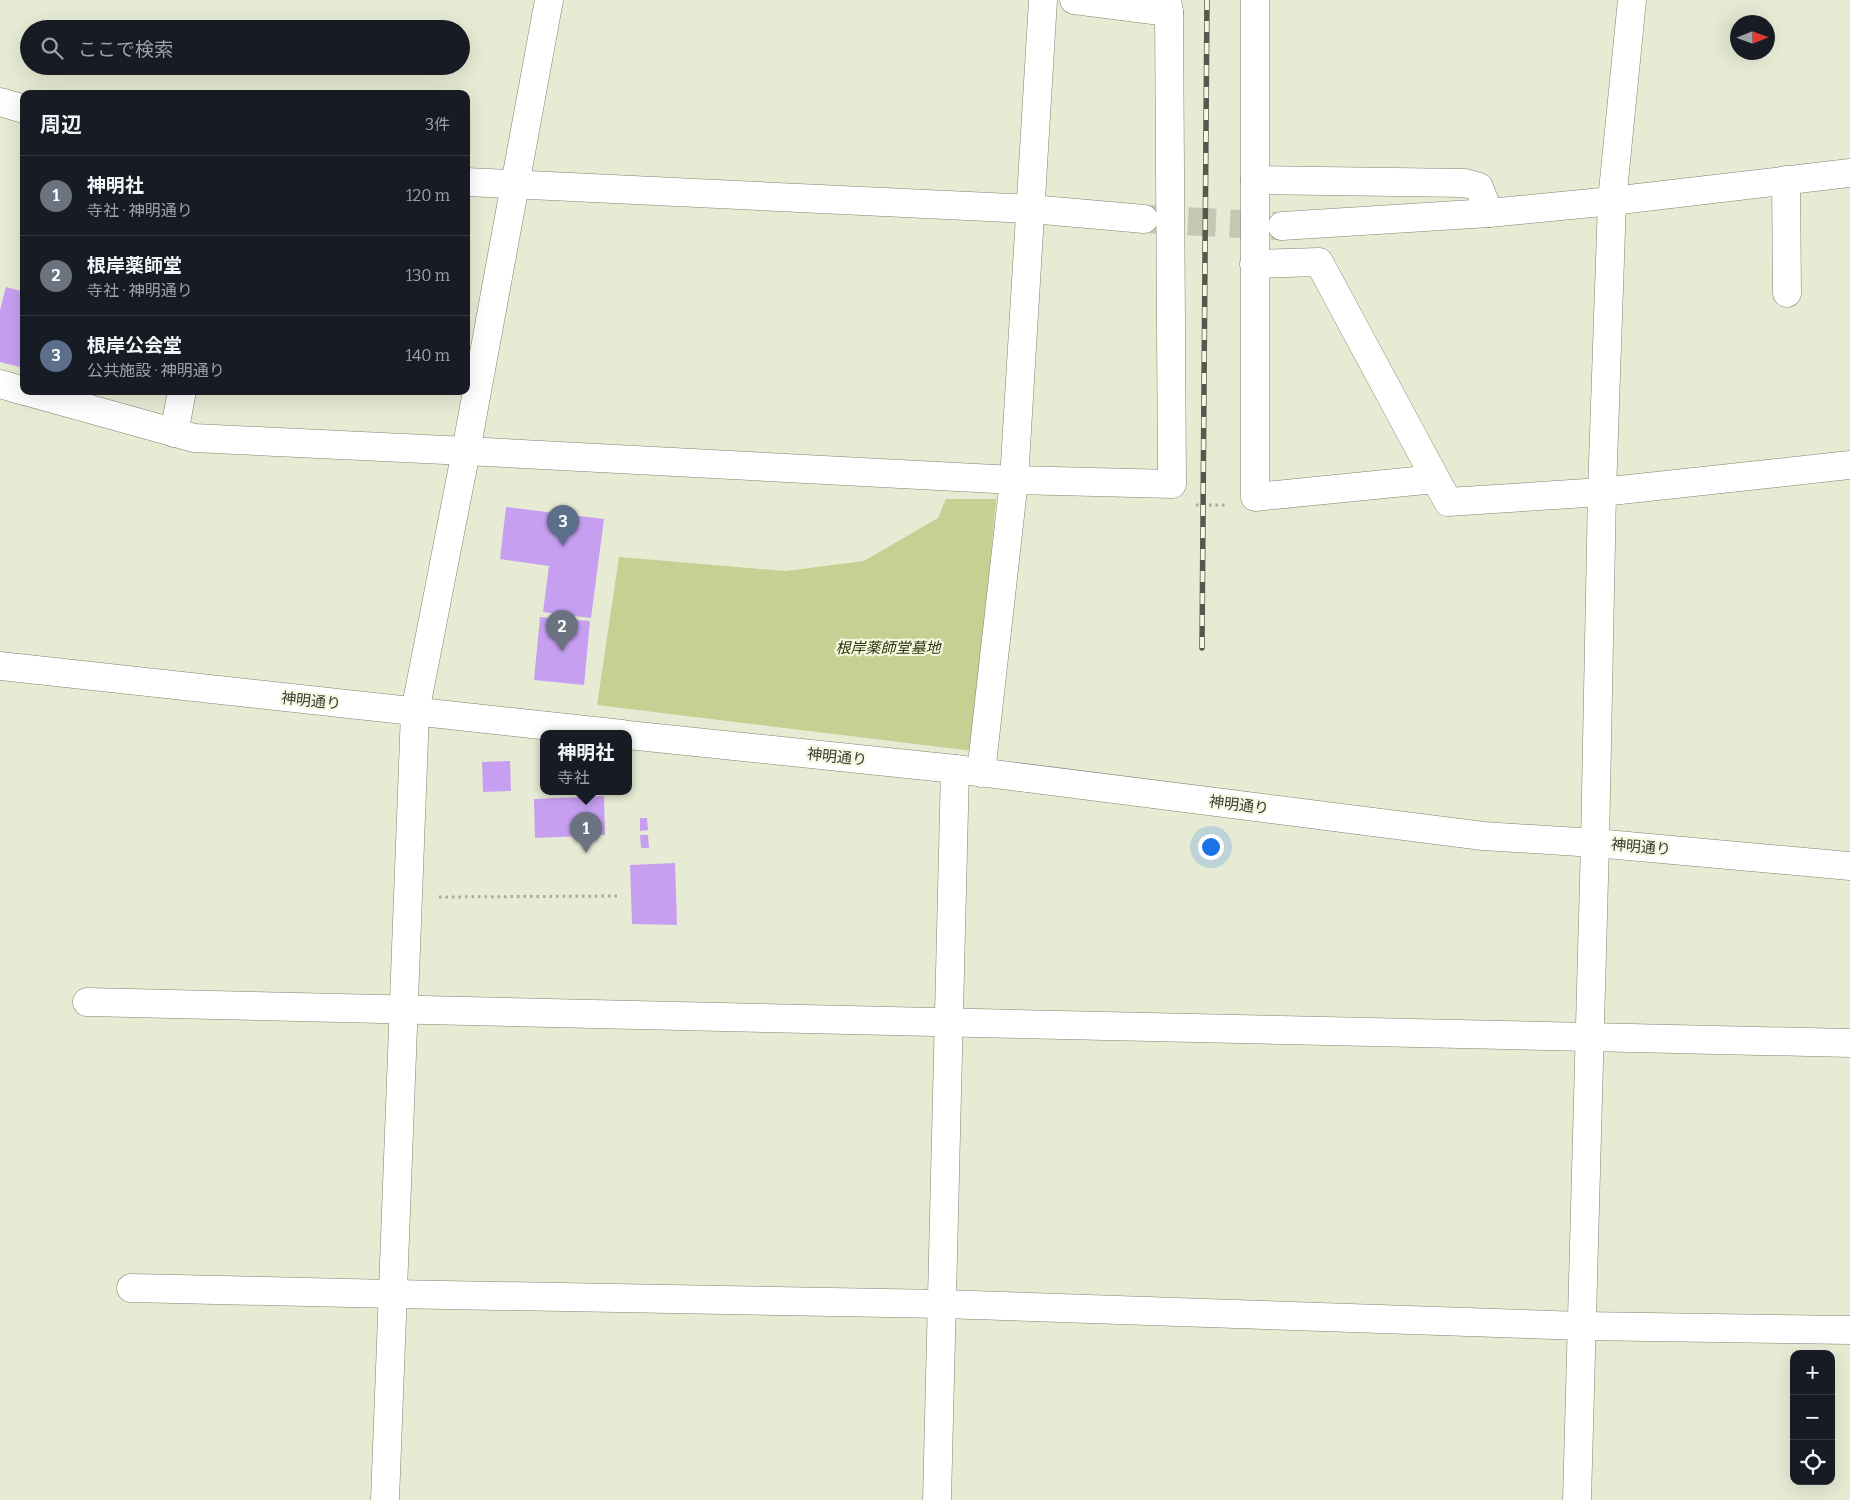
<!DOCTYPE html>
<html lang="ja">
<meta charset="utf-8">
<style>
:root{--surface:#171b24;--page:#20242c;--text:#f1f3f6;--muted:#9ea1a6;--line:#363941;--accent:#1a73e8}
body{margin:0;font-family:Bitter,"Noto Sans JP",serif;background:var(--page);color:var(--text)}
.controls{position:absolute;right:15px;bottom:15px;display:grid;overflow:hidden;border-radius:10px;box-shadow:0 5px 20px #0002}
.controls button{width:45px;height:45px;display:grid;place-items:center;padding:0;border:0;border-bottom:1px solid var(--line);background:var(--surface);color:var(--text);font:25px sans-serif}
.compass{position:absolute;left:1730px;top:15px;width:45px;height:45px;border-radius:50%;background:var(--surface);box-shadow:0 5px 20px #0002;rotate:89deg}
.you{position:absolute;left:1210px;top:846px;width:18px;height:18px;margin:-12px;border:4px solid #fff;border-radius:50%;background:#1a73e8;box-shadow:0 0 0 8px #1a73e833}
.badge{display:grid;place-items:center;width:32px;height:32px;border-radius:50%;background:var(--accent);color:#fff;font-size:16px;font-weight:700}
.pin{position:absolute;translate:-50% -41px;filter:drop-shadow(0 1px 2px #0008)}
.pin::after{content:'';position:absolute;top:26px;width:18px;height:15px;background:inherit;clip-path:polygon(0 0,100% 0,50% 100%)}
.popup{position:absolute;left:540px;top:730px;width:92px;height:65px;box-sizing:border-box;display:grid;place-content:center;border-radius:10px;background:var(--surface);filter:drop-shadow(0 1px 4px #0005);font-size:16px;white-space:nowrap;color:var(--muted)}
.popup b{font-size:19px;color:var(--text)}
.popup::after{content:'';position:absolute;left:50%;top:100%;margin-left:-10px;border:10px solid transparent;border-top-color:var(--surface)}
.list{margin:0;padding:0;list-style:none}
h2{display:flex;justify-content:space-between;align-items:center;height:65px;margin:0;padding:0 20px;font-size:21px}
h2 small{font-size:16px;font-weight:400;color:var(--muted)}
.list li{display:grid;grid-template-columns:32px 1fr auto;gap:15px;align-items:center;box-sizing:border-box;height:80px;padding:0 20px;border-top:1px solid var(--line)}
.list b{display:block;font-size:19px;white-space:nowrap}
.list p{margin:0;font-size:16px;white-space:nowrap;color:var(--muted)}
.list em{font-size:16px;font-style:normal;color:var(--muted)}
.icon{flex:none;width:28px;height:28px;fill:none;stroke:currentColor;stroke-width:2;stroke-linecap:round;stroke-linejoin:round}
.map{position:relative;flex:none;width:1850px;height:1500px;overflow:hidden}
.search{position:absolute;background:var(--surface);box-shadow:0 5px 20px #0002;left:20px;top:20px;width:450px;height:55px;display:flex;align-items:center;gap:12px;box-sizing:border-box;padding:0 18px;border-radius:28px;color:var(--muted);font-size:19px}
.panel{position:absolute;background:var(--surface);box-shadow:0 5px 20px #0002;left:20px;top:90px;width:450px;height:305px;border-radius:10px}
.map>svg:first-child{display:block}
.green{fill:#c5d092}
.building{fill:#c69ff1}
.lines{fill:none;stroke-linecap:round;stroke-linejoin:round}
.street-tunnel{stroke:#c4c8b3;stroke-width:28;stroke-dasharray:28 14;stroke-linecap:butt}
.street-casing{stroke:#7f836d;stroke-width:29}
.secondary-casing{stroke:#7f836d;stroke-width:29}
.path{stroke:#a8ab99;stroke-width:3;stroke-dasharray:2.5 4;stroke-linecap:butt}
.street{stroke:#fff;stroke-width:28}
.secondary{stroke:#fff;stroke-width:28}
.rail-casing{stroke:#56584d;stroke-width:5.5}
.rail{stroke:#f4f9e1;stroke-width:4;stroke-dasharray:11;stroke-linecap:butt}
.labels{text-anchor:middle;dominant-baseline:central;stroke-width:4.5;stroke-linejoin:round;paint-order:stroke}
.park-label{font-size:15px;font-style:italic;fill:#2d3209;stroke:#f4f9e1}
.street-label{font-size:15px;fill:#383a31;stroke:#f4f9e1}
</style>
<div class="map">
<svg width="1850" height="1500" viewBox="0 0 1850 1500">
<rect width="100%" height="100%" fill="#e7ebd4"/>
<path class="green" d="M946 499H996L973 751 597 705 619 557 786 571 864 561 938 518Z"/>
<g class="building">
<path d="M6 287 24 292V368L0 362V310Z"/>
<path d="M506 507 604 519 591 618 543 612 549 566 500 559Z"/>
<path d="M540 617 590 621 584 685 534 680Z"/>
<path d="M510 761 511 791 483 792 482 762Z"/>
<path d="M604 796 605 835 535 838 534 799Z"/>
<path d="M640 818H647L648 830 640 831Z"/>
<path d="M640 835H648L649 848H641Z"/>
<path d="M675 863 677 925 632 924 630 865Z"/>
</g>
<g class="lines">
<path class="street-tunnel" d="M1146 219 1278 226"/>
<defs>
<g id="street">
<path d="M1074 0 1169 12"/>
<path d="M1255 0V497L1435 479"/>
<path d="M0 102 24 109"/>
<path d="M1255 180 1465 183 1479 187 1489 213"/>
<path d="M1786 180 1787 293"/>
<path d="M466 182 1031 209 1144 219"/>
<path d="M1282 226 1489 213 1612 201 1850 173"/>
<path d="M1254 264 1319 262 1448 502 1602 492 1850 465"/>
<path d="M0 384 24 391"/>
<path d="M25 391 194 438 466 451 1014 480 1172 484 1169 12 1167 0"/>
<path d="M174 433 182 391"/>
<path d="M981 773 1014 480 1043 0"/>
<path d="M87 1002C675 1019 1262 1027 1850 1043"/>
<path d="M131 1288 392 1294 942 1304 1582 1326 1850 1330"/>
<path d="M385 1500 415 712 466 451 549 0"/>
<path d="M937 1500 955 769"/>
<path d="M1577 1500 1595 843 1602 492 1612 201 1632 0"/>
</g>
<g id="secondary">
<path d="M0 666 622 734"/>
<path d="M628 735 955 769 1483 836 1595 843 1850 866"/>
</g>
</defs>
<use href="#street" class="street-casing"/>
<use href="#secondary" class="secondary-casing"/>
<g class="path">
<path d="M1196 505H1225"/>
<path d="M439 897 620 896"/>
</g>
<use href="#street" class="street"/>
<use href="#secondary" class="secondary"/>
<defs>
<path id="rail" d="M1202 648 1207 0"/>
</defs>
<use href="#rail" class="rail-casing"/>
<use href="#rail" class="rail"/>
</g>
<g class="labels">
<g class="park-label">
<text x="888" y="648">根岸薬師堂墓地</text>
</g>
<g class="street-label">
<text transform="translate(311 701) rotate(6)">神明通り</text>
<text transform="translate(837 757) rotate(6)">神明通り</text>
<text transform="translate(1239 805) rotate(7)">神明通り</text>
<text transform="translate(1641 847) rotate(5)">神明通り</text>
</g>
</g>
</svg>
<div class="controls">
<button>+</button>
<button>−</button>
<button><svg class="icon" aria-label="locate" viewBox="0 0 24 24"><circle cx="12" cy="12" r="6"/><path d="M12 2v4M12 18v4M2 12h4M18 12h4"/></svg></button>
</div>
<svg class="compass" viewBox="-18 -18 36 36"><path d="M0-13l5 13h-10z" fill="#e53935"/><path d="M0 13l5-13h-10z" fill="#9ea1a6"/></svg>
<div class="you"></div>
<div class="pin badge" style="left:586px;top:853px;background:#6b7280">1</div>
<div class="popup"><b>神明社</b>寺社</div>
<div class="pin badge" style="left:562px;top:651px;background:#6b7280">2</div>
<div class="pin badge" style="left:563px;top:546px;background:#5c6f8a">3</div>
<div class="search"><svg class="icon" aria-label="search" viewBox="0 0 24 24"><circle cx="10" cy="10" r="6"/><path d="M15 15l6 6"/></svg>ここで検索</div>
<section class="panel">
<h2>周辺<small>3件</small></h2>
<ul class="list">
<li><span class="badge" style="background:#6b7280">1</span><div><b>神明社</b><p>寺社 · 神明通り</p></div><em>120 m</em></li>
<li><span class="badge" style="background:#6b7280">2</span><div><b>根岸薬師堂</b><p>寺社 · 神明通り</p></div><em>130 m</em></li>
<li><span class="badge" style="background:#5c6f8a">3</span><div><b>根岸公会堂</b><p>公共施設 · 神明通り</p></div><em>140 m</em></li>
</ul>
</section>
</div>
